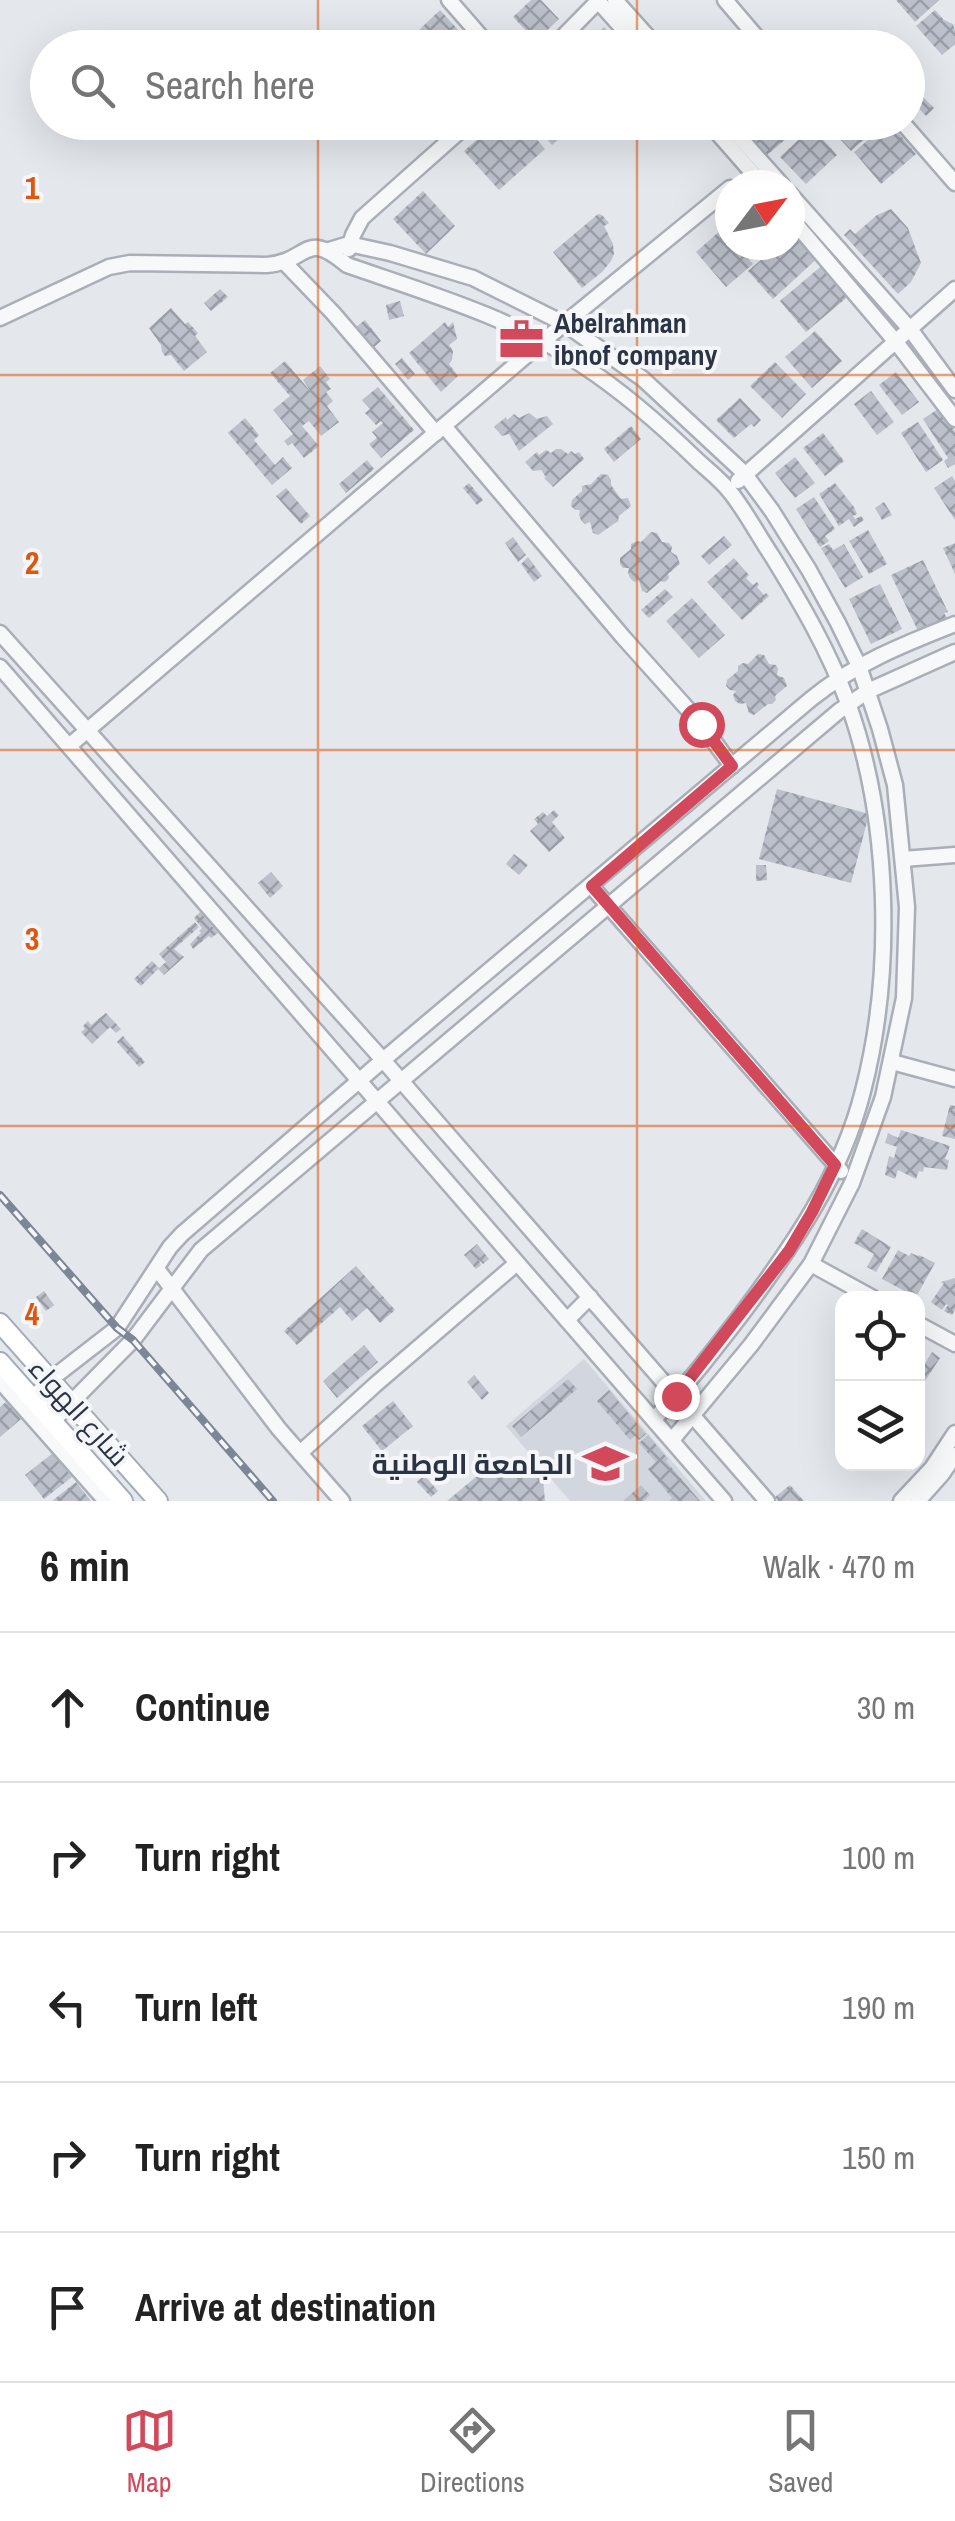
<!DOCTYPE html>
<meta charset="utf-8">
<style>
:root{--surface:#fff;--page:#f2f2f2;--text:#222;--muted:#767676;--line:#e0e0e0;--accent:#d1495b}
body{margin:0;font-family:"Archivo Narrow",Cairo,sans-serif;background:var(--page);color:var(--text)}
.controls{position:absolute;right:30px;bottom:30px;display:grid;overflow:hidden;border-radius:20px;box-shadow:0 10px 40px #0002}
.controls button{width:90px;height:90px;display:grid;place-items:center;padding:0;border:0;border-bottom:2px solid var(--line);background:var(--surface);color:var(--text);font:50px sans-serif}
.compass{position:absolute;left:715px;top:170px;width:90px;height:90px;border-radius:50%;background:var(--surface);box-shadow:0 10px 40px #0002;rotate:58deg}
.stop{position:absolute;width:30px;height:30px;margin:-22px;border:8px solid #d1495b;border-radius:50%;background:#fff}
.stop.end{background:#d1495b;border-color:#fff;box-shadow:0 2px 10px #0008}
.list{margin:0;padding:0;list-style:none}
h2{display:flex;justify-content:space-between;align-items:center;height:130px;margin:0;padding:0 40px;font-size:42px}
h2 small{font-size:32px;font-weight:400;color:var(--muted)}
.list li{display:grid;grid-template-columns:65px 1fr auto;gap:30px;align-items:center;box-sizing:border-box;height:150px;padding:0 40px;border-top:2px solid var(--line)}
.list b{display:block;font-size:38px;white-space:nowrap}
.list em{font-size:32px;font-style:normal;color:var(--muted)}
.icon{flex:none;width:55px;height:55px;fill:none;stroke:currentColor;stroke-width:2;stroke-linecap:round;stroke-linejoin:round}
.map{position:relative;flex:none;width:955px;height:1501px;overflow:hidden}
.search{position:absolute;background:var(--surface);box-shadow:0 10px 40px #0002;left:30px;right:30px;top:30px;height:110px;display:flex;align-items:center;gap:25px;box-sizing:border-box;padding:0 35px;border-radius:55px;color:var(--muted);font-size:38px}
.sheet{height:880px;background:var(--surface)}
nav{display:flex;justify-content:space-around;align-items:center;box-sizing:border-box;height:140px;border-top:2px solid var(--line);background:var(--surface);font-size:28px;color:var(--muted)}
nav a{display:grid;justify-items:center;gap:5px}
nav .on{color:var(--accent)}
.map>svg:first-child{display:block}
.built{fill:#d2d6de}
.building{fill:url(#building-cross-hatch)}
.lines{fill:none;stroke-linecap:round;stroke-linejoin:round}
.minor-casing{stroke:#a9aeb7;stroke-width:19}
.major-casing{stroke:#a3abb8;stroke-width:22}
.minor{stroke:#f7f8fa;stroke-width:14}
.major{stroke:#fff;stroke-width:18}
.rail-casing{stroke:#7d8696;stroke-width:8}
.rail{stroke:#f4f6f9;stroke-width:4;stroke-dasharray:11;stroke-linecap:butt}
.route{stroke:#d1495b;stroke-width:12}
.grid{fill:none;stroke:#df570f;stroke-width:2.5;stroke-opacity:0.55}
.labels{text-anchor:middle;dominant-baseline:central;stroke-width:8;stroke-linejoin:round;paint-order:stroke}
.poi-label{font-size:28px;font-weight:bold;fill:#2b3445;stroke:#f4f6f9;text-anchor:start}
.street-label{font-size:28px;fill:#2b3445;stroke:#f4f6f9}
.grid-label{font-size:32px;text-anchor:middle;font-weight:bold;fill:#df570f;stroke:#f4f6f9;stroke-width:8;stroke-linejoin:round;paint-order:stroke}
</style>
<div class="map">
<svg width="955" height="1501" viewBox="0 0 955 1501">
<defs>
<pattern id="building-cross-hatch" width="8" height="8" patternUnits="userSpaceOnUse" patternTransform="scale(2.5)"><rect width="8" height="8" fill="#bbc0ca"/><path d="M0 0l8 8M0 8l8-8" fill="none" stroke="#989da6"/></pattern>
</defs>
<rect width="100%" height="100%" fill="#e4e7ec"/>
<path class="built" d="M584 1359 706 1501H570L506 1426Z"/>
<g class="building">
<path d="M531 0H541L559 19 536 41 513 17Z"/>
<path d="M896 0H939L915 22Z"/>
<path d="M440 10 471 44 468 48H435L419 30Z"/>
<path d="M935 10 944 20 953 24 955 30V44L942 55 916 26Z"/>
<path d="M604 27 622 48H582Z"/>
<path d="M920 94 934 108 926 116 912 101Z"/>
<path d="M497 122H522L545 149 499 190 464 151Z"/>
<path d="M532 122H578L552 145Z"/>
<path d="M737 122H789V127L799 128 767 155Z"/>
<path d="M837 122H861L865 127 862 130 868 136 851 151 839 138 848 130Z"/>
<path d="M889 122 916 154 881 184 854 152Z"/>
<path d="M812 127 837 155 806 184 780 157Z"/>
<path d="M423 191 455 226 426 254 393 219Z"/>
<path d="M891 209 908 228 921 263 911 282 898 294 844 235 850 229 855 234 877 215Z"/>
<path d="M598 214 602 215 609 223 604 226 613 244 614 254 611 261 602 272 582 288 553 252Z"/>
<path d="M722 229 730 238V245H736L753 264 726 287 696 252Z"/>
<path d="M796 229 820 256 773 299 748 271 778 245H790V234Z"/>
<path d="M825 263 851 294 806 332 780 301Z"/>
<path d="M220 289 228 297 211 311 204 303Z"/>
<path d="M400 301 404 316 389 320 386 305Z"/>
<path d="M171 308 185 324 188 322 198 333 195 336 207 352 184 371 171 355 165 356 162 352 161 345 149 328Z"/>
<path d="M365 320 381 341 373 348 356 327Z"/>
<path d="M445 322 448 327 453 322 457 339 449 345 453 351 452 360 449 364 458 376 441 392 409 353Z"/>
<path d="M815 331 842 361 812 388 785 357Z"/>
<path d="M402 358 415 374 408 380 395 364Z"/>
<path d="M285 361 311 392 303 380 320 366 330 379 326 382 331 389 326 392 333 401 327 406 339 422 321 436 309 421 302 426 319 446 304 458 292 443 288 446 284 441 293 434 273 410 290 396 270 373Z"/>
<path d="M775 362 806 394 782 418 750 386Z"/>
<path d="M896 372 919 402 902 415 879 385Z"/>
<path d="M378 387 414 430 381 458 369 444 377 438 372 432 383 423 381 421 376 425 365 413 370 409 362 400Z"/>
<path d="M871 391 894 422 877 435 854 404Z"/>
<path d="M740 398 761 420 754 427 751 424 734 438 716 420Z"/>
<path d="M938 409 942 415 945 414 955 432V464L948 468 944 461 948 458 923 419Z"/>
<path d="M529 413 537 419 547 416 553 424 519 451 509 434 502 436 494 427 506 417 507 420 514 414 519 418Z"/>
<path d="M245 418 259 435 254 440 275 465 283 457 292 468 272 485 228 433Z"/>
<path d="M918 422 943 460 926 472 901 433Z"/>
<path d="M631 426 641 439 614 462 604 449Z"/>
<path d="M823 433 844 461 825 476 803 448Z"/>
<path d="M556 449H561L568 454 571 451 575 454 579 452 584 459 553 487 544 478 546 477 541 470 533 471 525 462 537 452 539 455 546 450 551 453Z"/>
<path d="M795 457 815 483 795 498 775 473Z"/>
<path d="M367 460 374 469 346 493 339 484Z"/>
<path d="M601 474 608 475 611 480V485L621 499 628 498 631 506 619 516 618 521 598 535 593 533 590 522 585 524 581 520 579 515 580 510H575L571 506 572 500 582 491V486L591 484Z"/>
<path d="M952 476 955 481V520L934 488Z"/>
<path d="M469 483 483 500 477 505 463 488Z"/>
<path d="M835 483 854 507 857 514 853 516 855 519 861 516 864 520 854 527 849 519 839 526 819 494Z"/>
<path d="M286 488 310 516 301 524 276 496Z"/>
<path d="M814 497 835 529 825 536 829 541 820 547 796 509Z"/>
<path d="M884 502 892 515 882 520 875 508Z"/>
<path d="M868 530 887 564 869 574 849 541Z"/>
<path d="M651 532 657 533 662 542 669 543 672 547 671 552 677 556 680 564 668 574 669 578 665 582 661 581 647 593 642 591 639 580 634 582 630 578 628 573 629 568H623L620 564V558L631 549V544L637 541 641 542Z"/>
<path d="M724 536 732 545 709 565 701 556Z"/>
<path d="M513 537 526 555 518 562 505 543Z"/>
<path d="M955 543V574L943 548Z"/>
<path d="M829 544 833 550 844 544 863 577 845 588 821 548Z"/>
<path d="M528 557 542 576 534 582 521 564Z"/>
<path d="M734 558 749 575 746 578 753 585 757 582 759 585 757 587 764 595 766 593 769 596 742 620 707 582Z"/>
<path d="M923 560 948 612 944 613 947 618 918 631 891 575Z"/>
<path d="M880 584 902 629 871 644 849 599Z"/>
<path d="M665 589 673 597 649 618 641 610Z"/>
<path d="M692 598 725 635 699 658 666 621Z"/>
<path d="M758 654 764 655 769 664 776 665 778 669 777 675 784 678 787 686 775 696 776 700 772 704H768L754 715 749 713 746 703 740 704 735 701 733 695 736 691 730 690 726 686 727 680 738 671V666L743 663 748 664Z"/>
<path d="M777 789 869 814 851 883 759 859Z"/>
<path d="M554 810 559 815 552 822 565 838 549 852 530 831 538 824 534 819 543 812 547 816Z"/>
<path d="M514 854 528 865 519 875 506 864Z"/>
<path d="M756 865H766L767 880 756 881Z"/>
<path d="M271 872 283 886 270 898 258 883Z"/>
<path d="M200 912 218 933 211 938 209 936 193 949 190 944 201 933 199 931 202 928 194 918Z"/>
<path d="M195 922 199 927 174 949 184 957 164 975 158 969 166 962 159 954Z"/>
<path d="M152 961 159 968 141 986 134 979Z"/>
<path d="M106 1013 121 1029 116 1033 110 1027 92 1044 81 1032 85 1029 83 1026 88 1021 91 1025Z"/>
<path d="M123 1036 145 1062 139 1067 117 1042Z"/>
<path d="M950 1105 955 1106V1139L942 1136Z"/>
<path d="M901 1130 950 1146 945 1159 949 1160 947 1170 924 1167 923 1172 919 1171 916 1179 898 1170 895 1179 885 1175 889 1156 894 1158 897 1147 885 1143 888 1133 898 1138Z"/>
<path d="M862 1229 891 1247 876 1272 867 1267 874 1254 854 1243Z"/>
<path d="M477 1244 489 1259 483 1264 479 1260 481 1265 476 1269 464 1255Z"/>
<path d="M898 1250 909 1256 911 1253 918 1256 919 1255 935 1263 916 1297 882 1279Z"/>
<path d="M356 1266 395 1310 380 1323 367 1308 352 1321 340 1307 297 1345 284 1331Z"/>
<path d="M955 1278V1310L952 1315 944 1311 948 1305 946 1304 942 1310 931 1302 944 1283 941 1282Z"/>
<path d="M44 1291 54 1305 46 1311 36 1297Z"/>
<path d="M364 1345 378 1362 337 1398 323 1381Z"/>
<path d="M932 1352 940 1358 921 1387 918 1385V1367L921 1370Z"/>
<path d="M474 1375 489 1393 482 1400 467 1382Z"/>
<path d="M568 1379 577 1389 521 1437 512 1426Z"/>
<path d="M609 1390 646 1434 639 1440 635 1436 630 1440 597 1401Z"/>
<path d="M393 1401 413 1426 382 1451 362 1426Z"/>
<path d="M6 1402 21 1419 0 1437V1407Z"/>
<path d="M648 1435 668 1459 666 1461 700 1501H669L672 1498 648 1469 656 1462 639 1443Z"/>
<path d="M53 1453 72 1477 44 1499 25 1475Z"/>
<path d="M500 1457 527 1460 543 1480 545 1501H447Z"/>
<path d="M424 1475 438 1491 431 1497 417 1482Z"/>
<path d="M76 1482 91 1501H52Z"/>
<path d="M641 1485 650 1495 644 1501H623Z"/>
<path d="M790 1485 804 1501H778L775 1497Z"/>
</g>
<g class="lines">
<defs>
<g id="minor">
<path d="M449 0 491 48"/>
<path d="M615 0 658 48"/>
<path d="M725 0 766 48"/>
<path d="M598 1 640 48"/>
<path d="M552 48 599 0"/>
<path d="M708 122 763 185"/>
<path d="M726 122 782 185"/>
<path d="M902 122 955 183"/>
<path d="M790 194 910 329 955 390"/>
<path d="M790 217 896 342 955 419"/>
<path d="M349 249 353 235 362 218 470 122"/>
<path d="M329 250 349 244 390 253 473 278 565 324 643 379 744 473 772 511 809 570 838 623 859 666 880 729 895 785 907 907 904 998 883 1097 852 1183 811 1264 751 1345 672 1440"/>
<path d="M284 262 333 313 436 433"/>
<path d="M0 318 109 267 130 263 266 265C310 262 303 228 347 265 427 293 511 317 582 365 625 393 662 426 698 461 709 471 722 481 731 493 746 512 758 535 772 556 801 603 829 651 848 703 890 820 894 971 863 1091 842 1175 792 1247 741 1315 713 1351 686 1387 654 1419"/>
<path d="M444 426 623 637 701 724 732 766"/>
<path d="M738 481 955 289"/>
<path d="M0 633 383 1060 767 1501"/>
<path d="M0 667 724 1501"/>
<path d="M69 746 542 342 730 188"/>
<path d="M903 859 955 855"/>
<path d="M591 886 841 1171"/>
<path d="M892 1062 955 1079"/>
<path d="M811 1264 873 1298"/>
<path d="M157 1269 279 1429 342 1501"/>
<path d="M567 1320 590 1297"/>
<path d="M918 1324 955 1344"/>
<path d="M0 1381 106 1501"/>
<path d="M32 1399 50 1380 117 1328 170 1247 182 1234 383 1060 811 699C854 664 904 644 955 624"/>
<path d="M52 1422 133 1340 201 1250 839 711 868 691 955 652"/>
<path d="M300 1453 376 1384 517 1263"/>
<path d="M901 1501 932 1468 955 1433"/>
<path d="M918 1501 942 1474 955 1455"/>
</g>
<g id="major">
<path d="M0 1323 158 1501"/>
<path d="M0 1362 123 1501"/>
</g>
</defs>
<use href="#minor" class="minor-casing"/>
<use href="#major" class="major-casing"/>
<use href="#minor" class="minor"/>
<use href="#major" class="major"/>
<defs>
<path id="rail" d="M0 1195 117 1328 133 1340 273 1501"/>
</defs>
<use href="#rail" class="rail-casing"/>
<use href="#rail" class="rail"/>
</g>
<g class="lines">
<path class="route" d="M676 1396 789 1251 812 1212 835 1165 592 886 732 766 701 724"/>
</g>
<path class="grid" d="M318 0V48M637 0V48M318 122V1501M637 122V1501M0 375H955M0 750H955M0 1126H955"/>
<defs>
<symbol id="office-bare" viewBox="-9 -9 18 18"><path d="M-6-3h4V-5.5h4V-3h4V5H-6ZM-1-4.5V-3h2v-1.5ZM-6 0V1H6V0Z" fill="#d1495b" stroke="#f4f6f9" stroke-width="2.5" paint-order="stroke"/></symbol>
<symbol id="university-bare" viewBox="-9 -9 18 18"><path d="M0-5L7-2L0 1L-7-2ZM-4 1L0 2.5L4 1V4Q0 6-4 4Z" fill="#d1495b" stroke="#f4f6f9" stroke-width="2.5" paint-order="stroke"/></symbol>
</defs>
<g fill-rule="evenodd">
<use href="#office-bare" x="490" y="308" width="63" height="63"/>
<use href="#university-bare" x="574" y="1432" width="63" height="63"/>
</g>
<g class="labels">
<g class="poi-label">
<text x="554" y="323">Abelrahman<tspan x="554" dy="32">ibnof company</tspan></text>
<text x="573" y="1464" text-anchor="end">الجامعة الوطنية</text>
</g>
<g class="street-label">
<text transform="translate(79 1412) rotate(48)">شارع الهواء</text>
</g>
</g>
<g class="grid-label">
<text x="32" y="199">1</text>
<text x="32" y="574">2</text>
<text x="32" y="950">3</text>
<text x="32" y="1325">4</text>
</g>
</svg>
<div class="controls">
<button><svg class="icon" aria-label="locate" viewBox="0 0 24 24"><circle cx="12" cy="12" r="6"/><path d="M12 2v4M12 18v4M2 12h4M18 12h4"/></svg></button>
<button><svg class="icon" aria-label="layers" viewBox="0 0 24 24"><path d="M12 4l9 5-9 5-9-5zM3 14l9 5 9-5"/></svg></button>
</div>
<svg class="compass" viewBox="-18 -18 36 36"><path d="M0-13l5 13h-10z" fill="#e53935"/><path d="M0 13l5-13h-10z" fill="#767676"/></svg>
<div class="stop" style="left:701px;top:724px"></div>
<div class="stop end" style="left:676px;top:1396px"></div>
<div class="search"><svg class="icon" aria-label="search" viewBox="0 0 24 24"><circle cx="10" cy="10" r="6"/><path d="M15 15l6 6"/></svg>Search here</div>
</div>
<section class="sheet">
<h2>6 min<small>Walk · 470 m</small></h2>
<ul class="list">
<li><svg class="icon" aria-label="ahead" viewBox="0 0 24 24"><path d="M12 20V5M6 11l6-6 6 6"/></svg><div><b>Continue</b></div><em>30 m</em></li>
<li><svg class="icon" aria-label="right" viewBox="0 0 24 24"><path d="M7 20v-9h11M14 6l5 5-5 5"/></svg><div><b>Turn right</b></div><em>100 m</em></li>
<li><svg class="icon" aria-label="left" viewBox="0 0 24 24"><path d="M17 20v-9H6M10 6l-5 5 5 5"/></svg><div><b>Turn left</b></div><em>190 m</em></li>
<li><svg class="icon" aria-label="right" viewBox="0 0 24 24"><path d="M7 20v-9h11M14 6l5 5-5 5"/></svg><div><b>Turn right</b></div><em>150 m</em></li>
<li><svg class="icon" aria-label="arrive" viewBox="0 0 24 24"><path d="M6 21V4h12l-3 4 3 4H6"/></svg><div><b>Arrive at destination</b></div></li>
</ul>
</section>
<nav>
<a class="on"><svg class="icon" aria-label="map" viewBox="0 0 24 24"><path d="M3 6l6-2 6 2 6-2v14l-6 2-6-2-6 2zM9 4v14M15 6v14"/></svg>Map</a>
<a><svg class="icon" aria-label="directions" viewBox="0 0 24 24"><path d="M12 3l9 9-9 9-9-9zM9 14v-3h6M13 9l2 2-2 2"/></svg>Directions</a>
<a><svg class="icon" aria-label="saved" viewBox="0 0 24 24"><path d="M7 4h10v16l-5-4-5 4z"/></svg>Saved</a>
</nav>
